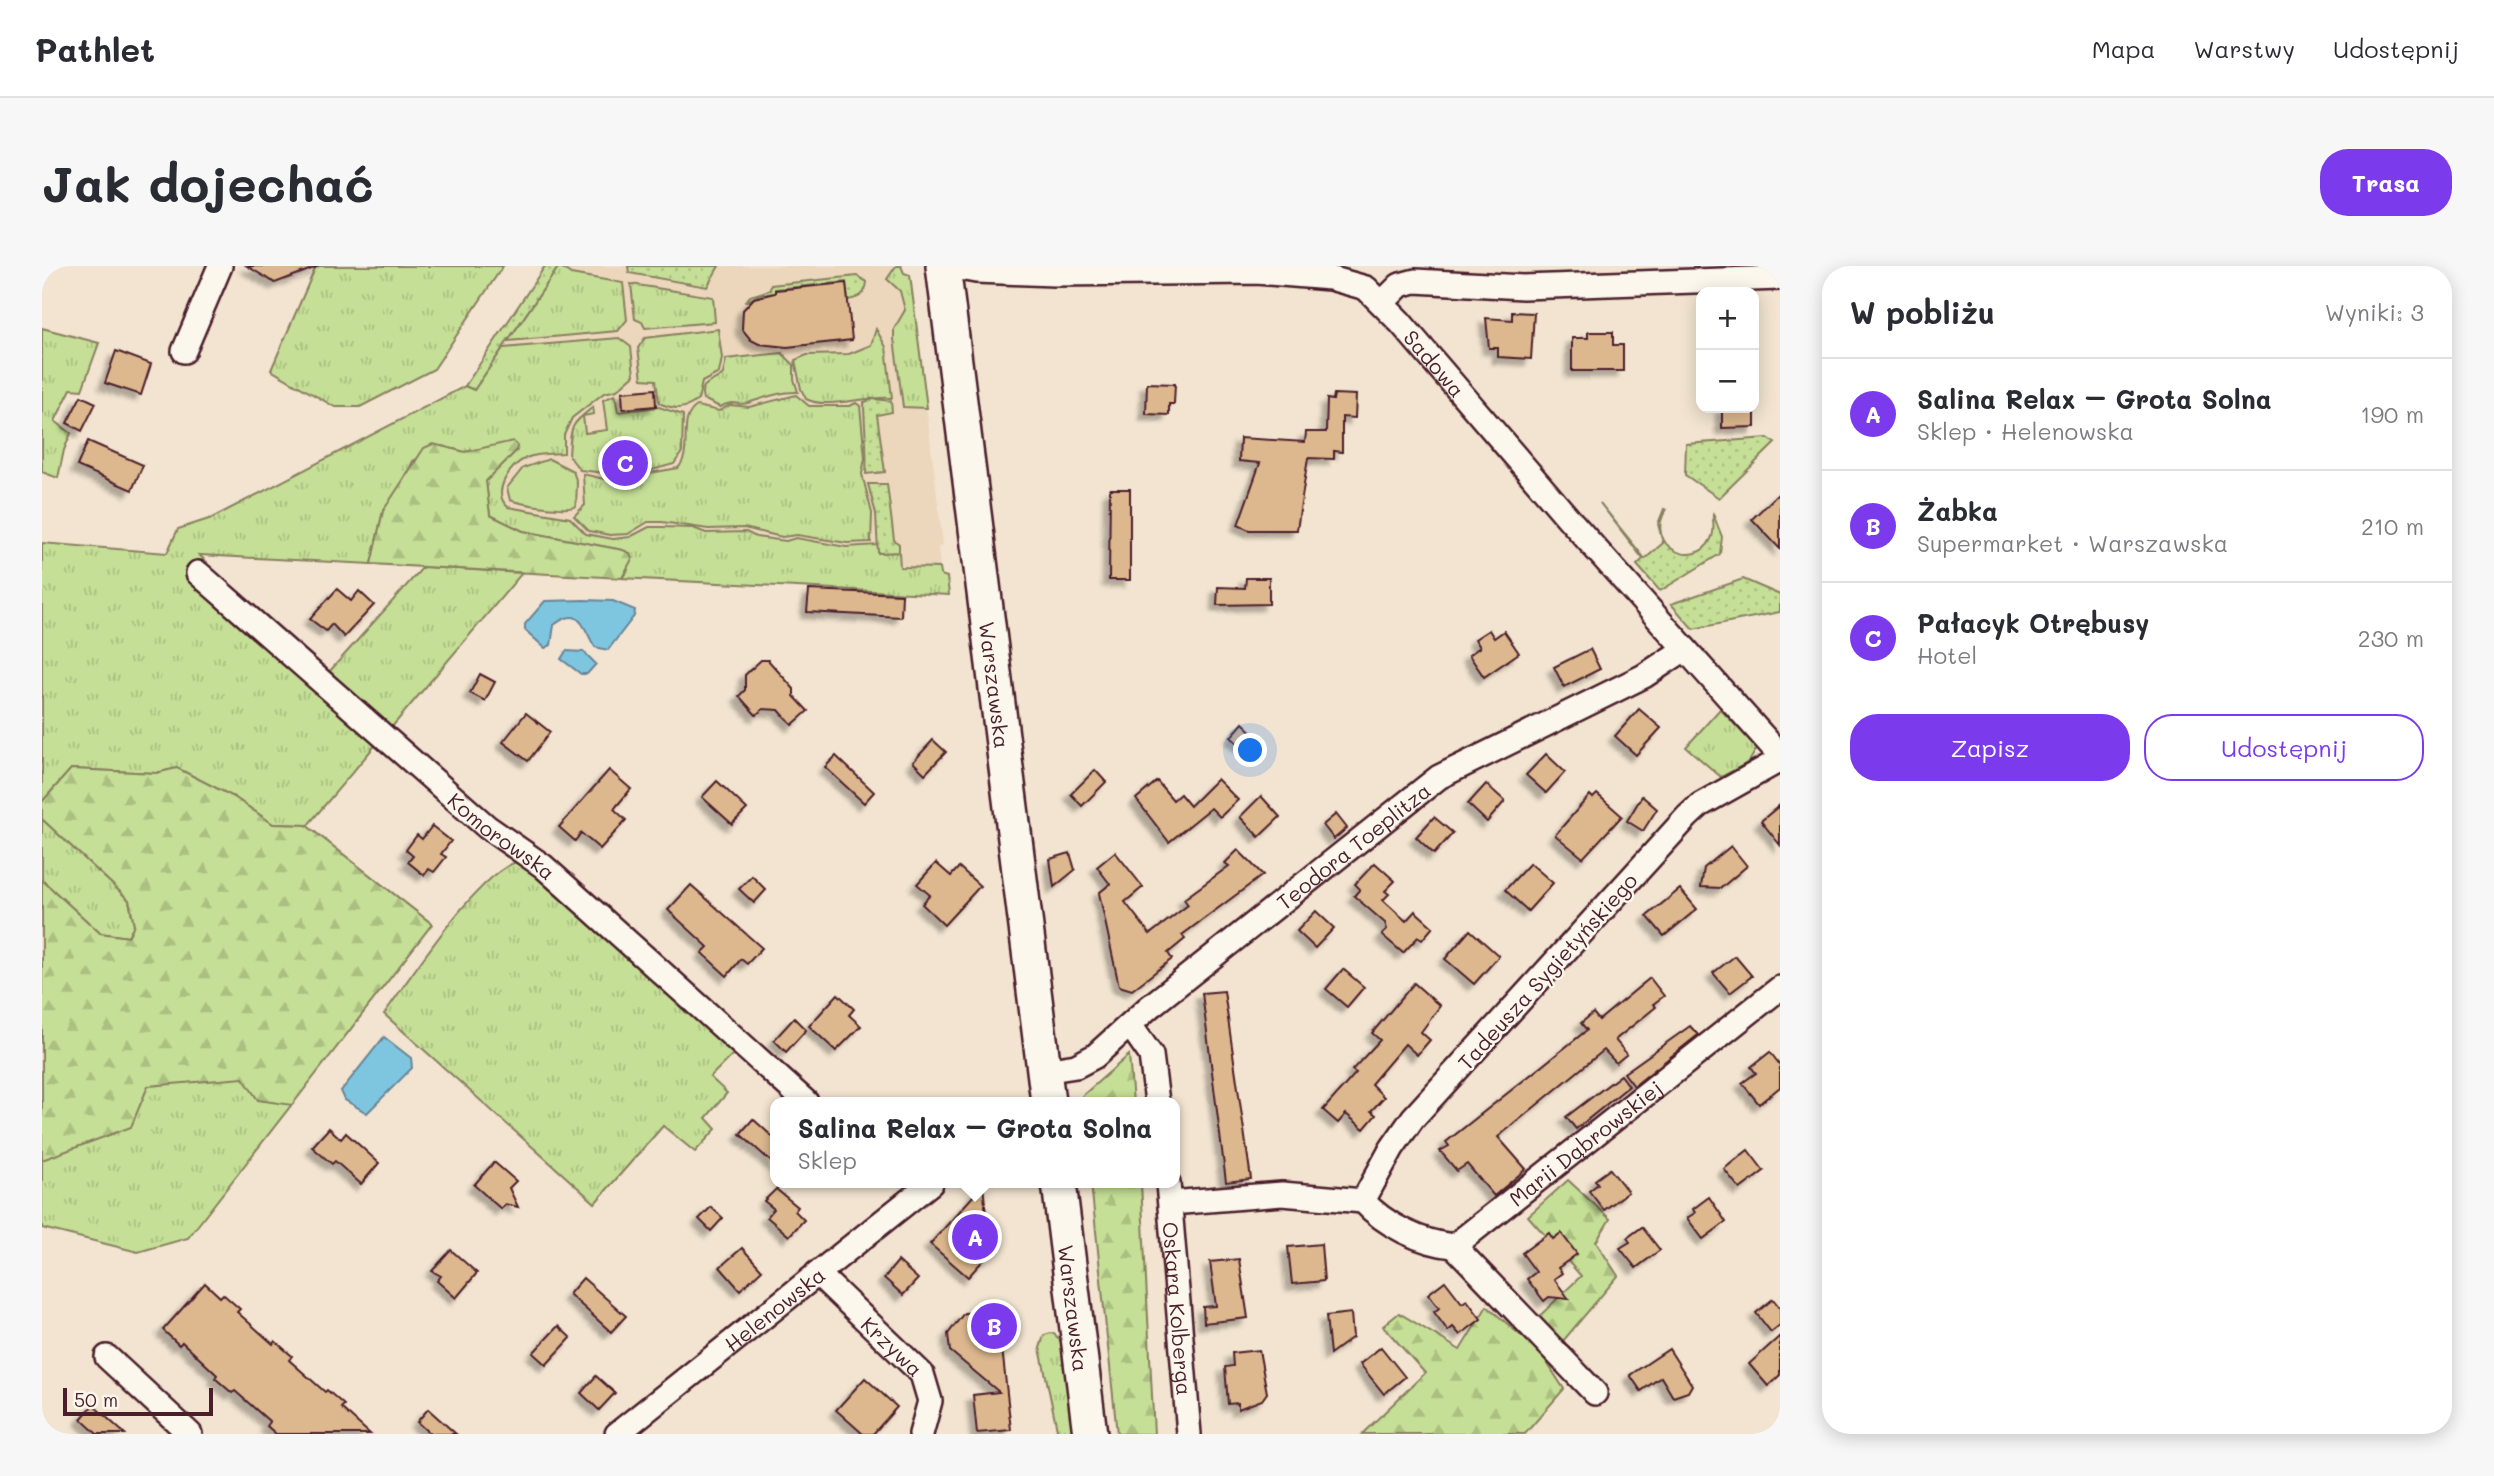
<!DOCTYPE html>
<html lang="pl">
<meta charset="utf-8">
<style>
:root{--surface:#fff;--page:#f7f7f7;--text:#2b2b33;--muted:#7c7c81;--line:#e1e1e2;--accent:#7c3aed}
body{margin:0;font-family:Mali,sans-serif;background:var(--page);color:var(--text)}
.controls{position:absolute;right:21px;top:21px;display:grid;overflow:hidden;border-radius:14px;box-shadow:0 4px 18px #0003}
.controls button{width:63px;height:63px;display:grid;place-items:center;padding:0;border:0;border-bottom:2px solid var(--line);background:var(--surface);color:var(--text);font:35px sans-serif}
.scale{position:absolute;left:21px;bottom:18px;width:150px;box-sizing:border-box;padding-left:7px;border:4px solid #4a1f2b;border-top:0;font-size:19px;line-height:24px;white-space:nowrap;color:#4a1f2b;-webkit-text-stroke:5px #fbf7ec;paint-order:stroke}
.you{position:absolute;left:1209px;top:485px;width:24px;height:24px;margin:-18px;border:5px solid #fff;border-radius:50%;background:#1a73e8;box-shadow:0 0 0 10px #1a73e833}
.badge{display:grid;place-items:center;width:46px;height:46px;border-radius:50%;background:var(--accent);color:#fff;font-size:23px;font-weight:700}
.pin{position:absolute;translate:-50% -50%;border:4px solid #fff;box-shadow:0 2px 7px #0006}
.popup{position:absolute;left:728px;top:831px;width:410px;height:91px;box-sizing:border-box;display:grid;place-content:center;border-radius:14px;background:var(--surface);filter:drop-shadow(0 2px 5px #0005);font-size:23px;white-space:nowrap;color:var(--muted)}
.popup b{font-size:26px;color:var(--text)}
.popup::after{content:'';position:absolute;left:50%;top:100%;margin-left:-14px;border:14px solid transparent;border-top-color:var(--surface)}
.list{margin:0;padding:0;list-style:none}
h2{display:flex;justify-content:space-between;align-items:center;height:91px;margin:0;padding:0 28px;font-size:30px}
h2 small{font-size:23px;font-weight:400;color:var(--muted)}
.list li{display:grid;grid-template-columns:46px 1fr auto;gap:21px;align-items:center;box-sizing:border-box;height:112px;padding:0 28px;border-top:2px solid var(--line)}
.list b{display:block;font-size:26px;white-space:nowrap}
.list p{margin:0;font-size:23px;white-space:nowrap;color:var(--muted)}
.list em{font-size:23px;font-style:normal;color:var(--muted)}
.actions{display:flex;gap:14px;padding:21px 28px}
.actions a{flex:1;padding:16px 0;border:2px solid var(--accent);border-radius:28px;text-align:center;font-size:24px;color:var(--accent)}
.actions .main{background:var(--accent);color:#fff}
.map{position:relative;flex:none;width:1738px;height:1168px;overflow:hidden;border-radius:28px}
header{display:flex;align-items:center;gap:42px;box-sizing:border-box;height:98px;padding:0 35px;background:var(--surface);border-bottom:2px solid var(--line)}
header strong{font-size:33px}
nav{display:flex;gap:38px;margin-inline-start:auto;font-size:24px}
.intro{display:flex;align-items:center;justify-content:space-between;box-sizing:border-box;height:168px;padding:0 42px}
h1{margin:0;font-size:49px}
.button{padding:18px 32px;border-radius:28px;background:var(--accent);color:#fff;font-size:24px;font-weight:700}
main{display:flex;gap:42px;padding:0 42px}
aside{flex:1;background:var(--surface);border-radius:28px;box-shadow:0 4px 18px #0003}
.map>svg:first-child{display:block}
.built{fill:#ecd7bc}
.grass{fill:url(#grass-tufts);stroke:#887f60;stroke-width:2}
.forest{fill:url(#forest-firs);stroke:#887f60;stroke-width:2}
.park{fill:#c5df96;stroke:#887f60;stroke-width:2}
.garden{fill:url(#garden-dots);stroke:#887f60;stroke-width:2}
.water{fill:#7ec6df;stroke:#698397;stroke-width:2}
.building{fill:#ddb88e;stroke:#4a1f2b;stroke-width:2;filter:url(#shadow)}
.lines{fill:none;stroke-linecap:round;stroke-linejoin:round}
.street-casing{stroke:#4a1f2b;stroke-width:28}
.secondary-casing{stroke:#4a1f2b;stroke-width:38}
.street{stroke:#fbf7ec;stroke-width:23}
.secondary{stroke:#fbf7ec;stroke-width:33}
.labels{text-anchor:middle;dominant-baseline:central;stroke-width:5;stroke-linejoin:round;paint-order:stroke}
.street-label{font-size:21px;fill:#4a1f2b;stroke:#fbf7ec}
</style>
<header>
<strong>Pathlet</strong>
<nav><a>Mapa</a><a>Warstwy</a><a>Udostępnij</a></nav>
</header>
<div class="intro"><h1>Jak dojechać</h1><a class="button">Trasa</a></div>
<main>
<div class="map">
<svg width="1738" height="1168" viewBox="0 0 1738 1168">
<defs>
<pattern id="grass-tufts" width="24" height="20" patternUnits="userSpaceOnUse" patternTransform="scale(1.75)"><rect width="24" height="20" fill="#c5df96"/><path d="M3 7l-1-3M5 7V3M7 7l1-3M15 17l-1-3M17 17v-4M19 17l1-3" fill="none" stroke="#abbf81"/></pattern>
<pattern id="forest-firs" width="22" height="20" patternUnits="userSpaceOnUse" patternTransform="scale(1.75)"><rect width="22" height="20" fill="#c5df96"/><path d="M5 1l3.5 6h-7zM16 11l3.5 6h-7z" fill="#abbf81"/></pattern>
<pattern id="garden-dots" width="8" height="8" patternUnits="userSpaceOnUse" patternTransform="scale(1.75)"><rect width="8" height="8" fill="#c5df96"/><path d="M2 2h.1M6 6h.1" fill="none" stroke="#abbf81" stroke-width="1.8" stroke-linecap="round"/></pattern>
<filter id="shadow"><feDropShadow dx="-6" dy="6" stdDeviation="2" flood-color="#0004"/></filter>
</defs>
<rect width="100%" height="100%" fill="#f2e4d0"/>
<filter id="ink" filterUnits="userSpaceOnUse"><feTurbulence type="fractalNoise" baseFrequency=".0143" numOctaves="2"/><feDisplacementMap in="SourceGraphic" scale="14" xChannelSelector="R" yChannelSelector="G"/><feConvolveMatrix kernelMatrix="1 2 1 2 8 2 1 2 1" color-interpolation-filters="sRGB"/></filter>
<g filter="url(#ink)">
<path class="built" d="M503 0H861L862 7 868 9 901 278 896 283 899 309 905 311 907 329 125 287 136 263 170 252 423 120Z"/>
<g class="grass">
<path d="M274 0H461L392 103 318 141H293L229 104Z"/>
<path d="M517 0 529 8 581 17 585 54 576 65 466 75Z"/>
<path d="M854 0H859L862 7 868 9 885 142 861 141 852 73V63L863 44 858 25 845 13Z"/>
<path d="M589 18 671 31 673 56 603 62 600 56 593 53Z"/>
<path d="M0 62 57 77 40 124 29 123 13 155 29 167 22 184 16 212 0 206Z"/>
<path d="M676 63 680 92 677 107 660 116 656 134C643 144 633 144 617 137L614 114 600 113 596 82 603 72Z"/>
<path d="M834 63 844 81 850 132C825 129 785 144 764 133L759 123 753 94 765 89 807 88 829 79Z"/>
<path d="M577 72 589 81 592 109 575 124 562 127 530 152 522 169V187C510 188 496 187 484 192 467 200 449 227 466 241L528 252 544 268 571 273 588 271 607 261H620L651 262 664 267 704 266 714 271 744 275 754 272 804 281 836 279V287L857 286 858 301 898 302 899 309 905 311 907 329 580 312 586 304 581 284 481 265 448 249 444 215 474 185 444 182 423 186 400 180 371 195 359 220 341 245 329 298 157 289 165 296 155 308 336 476 265 560 390 658 146 972 96 986 0 962V865L263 559 231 558 192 531 135 502 114 507 29 503 0 536V277L125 287 136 263 170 252 423 120 432 124 461 82Z"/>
<path d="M740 87 752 99V113L756 126C739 125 722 132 706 137 695 140 692 133 678 141L661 133C656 116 671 117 681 108L684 93Z"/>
<path d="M573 129 576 146 617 141 641 149 640 186 632 198 610 204 563 207 538 204 527 190C529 158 528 160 551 141L552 148 541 150 543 167 565 164 561 134Z"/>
<path d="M754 129 767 140H808L814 137 818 140 823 192 820 208 830 247 829 276 805 277 755 269 740 271 702 262 666 263 620 256H606L586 268 568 269 547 265 532 250 543 239 541 208 562 213 586 211 636 202C652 185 634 153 655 140L677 145 688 139 707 141Z"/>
<path d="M381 301 480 307 349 462 287 406Z"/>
<path d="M1678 443 1715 482 1707 496 1679 511 1644 481Z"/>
<path d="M0 553 87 634 92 659 87 671 58 667 0 614Z"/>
<path d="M478 595 489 599 691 788 668 811 685 827 664 852 674 863 653 886 621 860 553 937 342 748C368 712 438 603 478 595Z"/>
<path d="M1009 1067C1031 1073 1033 1146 1035 1168H1016L998 1082 1002 1069Z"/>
</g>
<g class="forest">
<path d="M471 175 475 180 474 185 444 215 448 249 481 265 581 284 588 287 590 293 580 312 329 298 341 245 382 182 391 178 423 186Z"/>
<path d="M135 502 192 531 231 558 264 559 390 658 250 839 216 834 201 812 106 820 89 861 0 894V614L58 667 86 671 92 659 87 634 0 553V536L29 503 114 507Z"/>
<path d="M1087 789 1091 836H1040V830Z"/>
<path d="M1526 914 1568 953 1554 976 1576 1010 1504 1095 1522 1123 1483 1168H1320L1383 1107 1341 1060 1357 1047 1418 1084 1445 1040 1478 1069 1539 1010 1486 950Z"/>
<path d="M1049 917H1099L1112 1168H1075Z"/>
</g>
<path class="park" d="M507 193 531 205 535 217 534 240C526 246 478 238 468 234L465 222 481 202Z"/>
<g class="garden">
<path d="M503 0H517L432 124 423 120Z"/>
<path d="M586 0H677L665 21 587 7Z"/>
<path d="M815 10 825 16C824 28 818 32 806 34L804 16 733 23V27L717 29 703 36 708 30 728 24 729 19Z"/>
<path d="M832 133 849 135 850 146 835 149 843 206 824 208C826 184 822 161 822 136Z"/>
<path d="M1726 172 1733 177 1677 232 1643 209 1644 178Z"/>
<path d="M826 218H845L852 274 857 278V286L836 287 834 248Z"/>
<path d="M1558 237 1603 293 1621 277 1616 258 1622 243 1624 244C1601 279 1653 306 1669 273 1674 264 1670 252 1671 248L1680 271 1678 288 1618 325 1595 299 1601 293Z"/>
<path d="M1701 313 1738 329V346L1651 363 1629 338Z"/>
</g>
<g class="water">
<path d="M542 334 571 335 593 344 592 350 566 384 553 381C542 365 540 337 512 359L509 379 503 382 483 364V358L503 335Z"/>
<path d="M524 385 542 386 554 398 545 408H539L519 393Z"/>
<path d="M342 771 369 792 370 802 325 847 303 834 299 825Z"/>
</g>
<g class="building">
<path d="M205 0H274L275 1 233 17Z"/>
<path d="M804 17 810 74 745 81 717 78 709 74 700 63 701 44 712 32 733 27V24Z"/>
<path d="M1470 46 1492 47 1489 93 1456 91V82H1447L1444 52 1470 54Z"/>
<path d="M1546 66H1571V79H1581V105H1530V72H1546Z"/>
<path d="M74 85 109 98 99 129 63 117Z"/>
<path d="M1105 117 1133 118 1132 138H1127V149L1104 148Z"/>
<path d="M613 123 614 140 581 143 580 126Z"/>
<path d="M1292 128 1314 129 1313 152 1300 151V186L1292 185V193L1266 192 1255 264H1207L1196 259 1218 197 1197 195 1198 172 1263 176 1264 166H1284L1285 133 1291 134Z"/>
<path d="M39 130 54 137 40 165 25 157Z"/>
<path d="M1680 142H1713V161L1680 162Z"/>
<path d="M46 175 101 199 90 224 35 200Z"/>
<path d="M1068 223H1088V314H1067Z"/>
<path d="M1738 226V283L1710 253Z"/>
<path d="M1204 312H1227V338L1175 339 1176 321 1203 322Z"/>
<path d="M295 323 309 335 317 325 332 339 302 371 290 358 284 365 268 353Z"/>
<path d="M767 324 860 328 859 351 765 346Z"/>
<path d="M1447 364 1452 372 1462 365 1477 387 1442 411 1427 389 1438 381 1433 373Z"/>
<path d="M1548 383 1558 403 1522 421 1512 401Z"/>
<path d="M719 394H726L752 423V430L766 445 750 459 737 444 721 443 714 449 697 430 703 424V409Z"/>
<path d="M438 408 453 416 443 435 428 427Z"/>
<path d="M1597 443 1619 462 1594 489 1573 470Z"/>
<path d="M484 447 508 466 486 495 461 476Z"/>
<path d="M1201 457 1218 473 1205 486 1189 471Z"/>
<path d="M891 474 904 486 883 508 871 496Z"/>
<path d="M1504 488 1523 506 1504 527 1484 509Z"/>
<path d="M794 490 832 526 822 537 783 501Z"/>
<path d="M567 504 589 523 572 543 584 554 558 583 539 567 533 575 517 561Z"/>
<path d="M1053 504 1064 516 1040 540 1029 528Z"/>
<path d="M1175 513 1196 534 1178 551 1169 542 1127 576 1094 533 1115 515 1131 534 1138 528 1148 540Z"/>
<path d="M675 515 705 543 690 558 660 531Z"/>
<path d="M1444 518 1463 535 1445 556 1426 538Z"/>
<path d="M1555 528 1580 550 1541 592 1513 569 1548 529 1551 532Z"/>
<path d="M1219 530 1238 551 1217 571 1198 551Z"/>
<path d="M1600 530 1615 543 1601 565 1585 555Z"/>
<path d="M1738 539V579L1719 555Z"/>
<path d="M1294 548 1305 562 1292 573 1281 559Z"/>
<path d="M1392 551 1411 567 1392 588 1374 571Z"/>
<path d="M390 560 409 575 399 588 404 591 392 606 387 603 382 609 366 596 371 590 364 584 375 569 380 573Z"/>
<path d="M1689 580 1705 600 1679 622 1659 621 1662 602Z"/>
<path d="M1196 584 1221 609 1140 669 1143 673 1126 687 1130 693 1090 724 1077 720 1057 627 1068 618 1055 601 1073 586 1101 621 1083 636 1108 668 1146 639 1142 633 1187 600 1183 597Z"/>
<path d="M1028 587 1033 604 1012 621 1008 593Z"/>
<path d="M894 597 909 610 917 601 938 620 902 659 880 638 888 629 875 618Z"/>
<path d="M1333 597 1353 615 1343 625 1347 628 1341 634 1364 655 1373 645 1391 661 1380 674 1376 671 1361 687 1340 669 1345 663 1343 657 1312 630 1318 623 1313 618Z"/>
<path d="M1488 597 1511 617 1486 645 1463 624Z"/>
<path d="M710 610 724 624 712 637 697 623Z"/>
<path d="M649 619 720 682 705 698 699 693 685 710 660 687 666 681 626 644Z"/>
<path d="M1638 623 1655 643 1622 670 1605 650Z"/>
<path d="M1274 645 1292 662 1273 682 1255 665Z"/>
<path d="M1428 664 1457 690 1432 718 1403 693Z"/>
<path d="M1693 690 1710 710 1688 727 1671 707Z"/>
<path d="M1301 703 1322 721 1305 741 1284 723Z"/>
<path d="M1608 712 1622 730 1611 738 1614 741 1573 774 1585 788 1574 797 1562 784 1456 871 1484 903 1452 930 1425 898 1415 905 1398 885 1407 880 1404 876 1545 764 1539 757 1551 747 1557 754Z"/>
<path d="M1372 717 1398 740 1379 766 1388 774 1375 789 1363 778 1329 818 1342 831 1329 845 1334 849 1322 863 1304 848 1296 857 1281 844 1314 807 1310 804 1338 774 1330 767Z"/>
<path d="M1182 725 1209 913 1184 916 1160 727Z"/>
<path d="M796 728 812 743 807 749 819 760 794 785 767 760Z"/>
<path d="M752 752 764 764 744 786 732 774Z"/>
<path d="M1648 760 1656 769 1592 820 1582 807Z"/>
<path d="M1728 786 1738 799V821L1717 838 1700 817 1714 807 1709 801Z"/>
<path d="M1579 809 1587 820 1534 863 1524 851Z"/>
<path d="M711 853 733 873V899L698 868Z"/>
<path d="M287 862 299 873 304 867 337 897 319 918 293 895 290 898 270 881Z"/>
<path d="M1706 884 1722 905 1698 923 1682 903Z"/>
<path d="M452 896 474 915 467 922 476 941 463 938 459 943 432 919Z"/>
<path d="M1568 903 1586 926 1562 944 1547 925 1556 918 1553 914Z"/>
<path d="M941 919 948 987 926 1011 888 978Z"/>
<path d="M734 923 756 941 753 945 762 954 747 970 725 951 732 943 722 935Z"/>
<path d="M1667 931 1684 956 1661 973 1645 952 1653 947 1651 943Z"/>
<path d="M669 941 681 952 669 965 657 953Z"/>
<path d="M1600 961 1618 984 1594 1002 1578 982 1588 976 1585 972Z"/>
<path d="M1507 967 1511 973 1519 967 1535 988 1516 1002 1520 1007 1512 1013 1527 1033 1507 1031 1502 1035 1485 1013 1494 1006 1480 987Z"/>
<path d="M1279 978 1282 1015 1250 1018 1246 981Z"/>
<path d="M700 982 720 1004 698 1024 678 1001Z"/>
<path d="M409 984 435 1007 414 1032 395 1015 399 1010 390 1005Z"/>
<path d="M1197 993 1206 1052 1162 1057 1161 1041 1174 1040 1168 996Z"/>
<path d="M856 995 876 1013 861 1029 842 1012Z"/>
<path d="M541 1012 584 1050 569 1066 527 1028Z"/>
<path d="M1403 1015 1420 1037 1425 1034 1439 1053 1418 1069 1411 1061 1406 1065 1392 1046 1397 1042 1386 1028Z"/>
<path d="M163 1017 178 1031 181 1028 198 1043 195 1046 231 1078 233 1075 250 1090 247 1094 283 1126 285 1124 302 1139 299 1142 328 1168H234L225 1160 228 1156 193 1125 190 1127 173 1112 175 1109 140 1076 137 1079 121 1064Z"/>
<path d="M1731 1033 1738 1042V1059L1729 1066 1714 1047Z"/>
<path d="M956 1045 969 1164 935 1167 931 1129 957 1126 908 1085 906 1068 922 1047Z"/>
<path d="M1309 1047 1311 1071 1288 1088 1284 1050Z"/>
<path d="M516 1060 529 1072 504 1099 491 1087Z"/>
<path d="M1738 1070V1109L1726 1120 1707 1098Z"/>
<path d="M1339 1081 1363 1111 1342 1128 1318 1098Z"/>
<path d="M1627 1083 1650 1119 1646 1126 1631 1131 1619 1111 1599 1125 1588 1109Z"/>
<path d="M1217 1084 1225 1127 1220 1134 1196 1143V1137L1186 1138 1183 1101 1191 1100 1190 1087Z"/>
<path d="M554 1110 573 1127 557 1144 539 1127Z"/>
<path d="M823 1112 855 1141 831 1168H821L794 1144Z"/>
<path d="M51 1139 83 1168H55L39 1153Z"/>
<path d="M386 1143 414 1168H388L375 1156Z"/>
</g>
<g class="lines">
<defs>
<g id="street">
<path id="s1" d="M906 0 934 5 1012 8 1214 6 1288 12 1324 22 1358 56 1527 253 1738 489"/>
<path d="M1340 37 1358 19 1373 15 1481 21 1738 12"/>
<path d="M142 85 178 0"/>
<path id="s2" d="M156 307 445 561 501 600 764 836"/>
<path id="s3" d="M1738 494 1658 539 1645 551 1371 852 1350 882 1321 935C1343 959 1379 977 1412 980L1738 722"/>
<path d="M1088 759 1109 789 1115 836"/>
<path id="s4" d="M1002 805 1034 800 1053 790 1106 742 1397 511 1602 410 1643 383"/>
<path id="s5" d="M1126 917 1147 1168"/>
<path d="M1129 937 1240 928 1321 935"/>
<path d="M1412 980 1553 1127"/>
<path id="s6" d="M775 1007 880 1108 888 1135 879 1168"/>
<path d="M65 1091 148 1168"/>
<path id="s7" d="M575 1168 889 917"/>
</g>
<g id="secondary">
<path id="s8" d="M901 0 1006 836"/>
<path id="s9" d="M1017 917 1048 1168"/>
</g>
</defs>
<use href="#street" class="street-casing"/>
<use href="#secondary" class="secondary-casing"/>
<use href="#street" class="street"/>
<use href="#secondary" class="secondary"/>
</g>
</g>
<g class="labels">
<g class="street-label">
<text stroke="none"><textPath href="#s1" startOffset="522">Sadowa</textPath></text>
<text stroke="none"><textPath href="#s8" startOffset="422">Warszawska</textPath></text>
<text stroke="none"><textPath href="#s2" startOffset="402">Komorowska</textPath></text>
<text stroke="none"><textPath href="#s4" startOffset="387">Teodora Toeplitza</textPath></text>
<text transform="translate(1505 705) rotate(-48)">Tadeusza Sygietyńskiego</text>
<text stroke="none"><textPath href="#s3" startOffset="884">Marii Dąbrowskiej</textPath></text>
<text stroke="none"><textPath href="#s7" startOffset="201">Helenowska</textPath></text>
<text stroke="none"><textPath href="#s9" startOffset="126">Warszawska</textPath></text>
<text stroke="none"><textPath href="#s5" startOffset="126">Oskara Kolberga</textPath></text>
<text stroke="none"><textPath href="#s6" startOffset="105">Krzywa</textPath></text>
</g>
</g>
</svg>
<div class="controls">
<button>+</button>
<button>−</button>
</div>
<div class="scale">50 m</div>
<div class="you"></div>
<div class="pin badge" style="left:933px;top:971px">A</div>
<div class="popup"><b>Salina Relax – Grota Solna</b>Sklep</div>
<div class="pin badge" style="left:952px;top:1060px">B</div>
<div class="pin badge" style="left:583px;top:197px">C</div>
</div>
<aside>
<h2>W pobliżu<small>Wyniki: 3</small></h2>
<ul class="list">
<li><span class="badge">A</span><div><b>Salina Relax – Grota Solna</b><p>Sklep · Helenowska</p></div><em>190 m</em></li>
<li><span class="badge">B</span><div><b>Żabka</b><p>Supermarket · Warszawska</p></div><em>210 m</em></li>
<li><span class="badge">C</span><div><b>Pałacyk Otrębusy</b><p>Hotel</p></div><em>230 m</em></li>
</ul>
<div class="actions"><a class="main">Zapisz</a><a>Udostępnij</a></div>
</aside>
</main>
